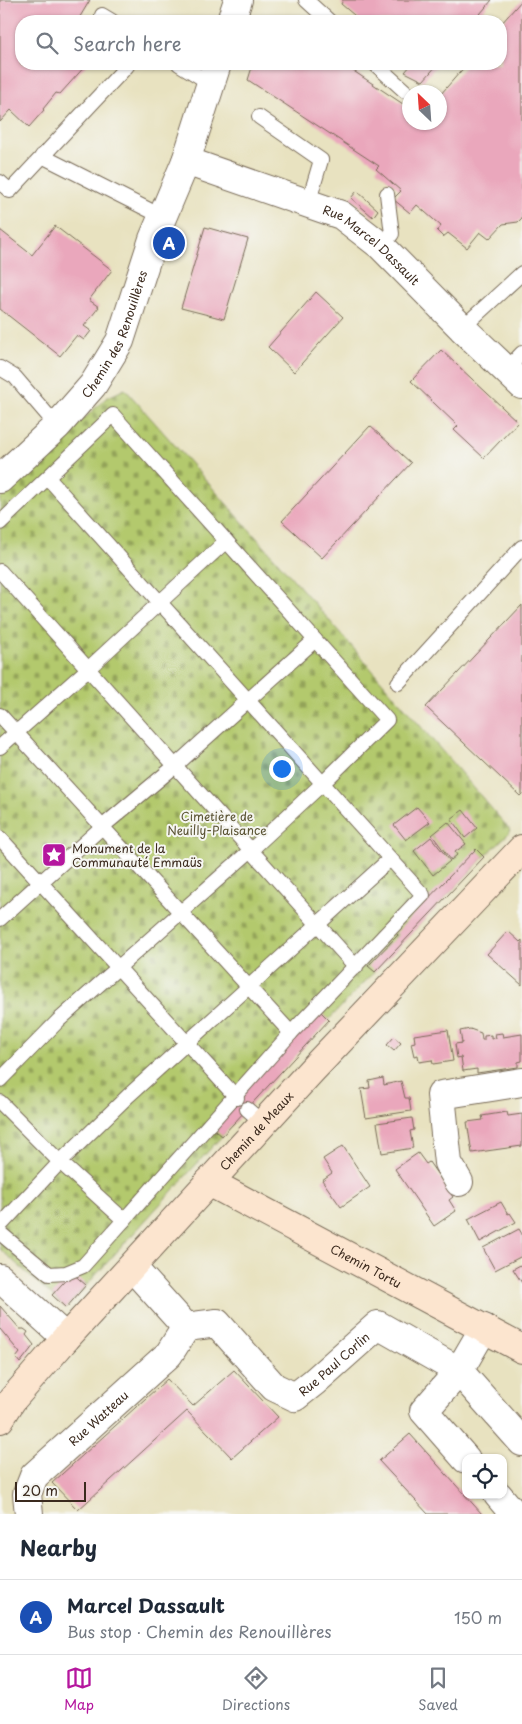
<!DOCTYPE html>
<meta charset="utf-8">
<style>
:root{--surface:#fff;--page:#f6f6f7;--text:#1f2937;--muted:#747a83;--line:#e0e1e3;--accent:#b5179e}
body{margin:0;font-family:"Playpen Sans",sans-serif;background:var(--page);color:var(--text)}
.controls{position:absolute;right:15px;bottom:15px;display:grid;overflow:hidden;border-radius:10px;box-shadow:0 1px 4px #0004}
.controls button{width:45px;height:45px;display:grid;place-items:center;padding:0;border:0;border-bottom:1px solid var(--line);background:var(--surface);color:var(--text);font:25px sans-serif}
.compass{position:absolute;left:402px;top:85px;width:45px;height:45px;border-radius:50%;background:var(--surface);box-shadow:0 1px 4px #0004;rotate:335deg}
.scale{position:absolute;left:15px;bottom:12px;width:71px;box-sizing:border-box;padding-left:5px;border:2px solid #3b2a1e;border-top:0;font-size:14px;line-height:18px;white-space:nowrap;color:#3b2a1e;-webkit-text-stroke:4px #f6f6f2;paint-order:stroke}
.you{position:absolute;left:281px;top:768px;width:18px;height:18px;margin:-12px;border:4px solid #fff;border-radius:50%;background:#1a73e8;box-shadow:0 0 0 8px #1a73e833}
.badge{display:grid;place-items:center;width:32px;height:32px;border-radius:50%;background:var(--accent);color:#fff;font-size:16px;font-weight:700}
.pin{position:absolute;translate:-50% -50%;border:2px solid #fff;box-shadow:0 1px 5px #0006}
.list{margin:0;padding:0;list-style:none}
h2{display:flex;justify-content:space-between;align-items:center;height:65px;margin:0;padding:0 20px;font-size:21px}
h2 small{font-size:16px;font-weight:400;color:var(--muted)}
.list li{display:grid;grid-template-columns:32px 1fr auto;gap:15px;align-items:center;box-sizing:border-box;height:75px;padding:0 20px;border-top:1px solid var(--line)}
.list b{display:block;font-size:19px;white-space:nowrap}
.list p{margin:0;font-size:16px;white-space:nowrap;color:var(--muted)}
.list em{font-size:16px;font-style:normal;color:var(--muted)}
.icon{flex:none;width:28px;height:28px;fill:none;stroke:currentColor;stroke-width:2;stroke-linecap:round;stroke-linejoin:round}
.map{position:relative;flex:none;width:522px;height:1514px;overflow:hidden}
.search{position:absolute;background:var(--surface);box-shadow:0 1px 4px #0004;left:15px;right:15px;top:15px;height:55px;display:flex;align-items:center;gap:12px;box-sizing:border-box;padding:0 18px;border-radius:20px;color:var(--muted);font-size:19px}
.sheet{height:140px;background:var(--surface)}
nav{display:flex;justify-content:space-around;align-items:center;box-sizing:border-box;height:70px;border-top:1px solid var(--line);background:var(--surface);font-size:14px;color:var(--muted)}
nav a{display:grid;justify-items:center;gap:2px}
nav .on{color:var(--accent)}
.map>svg:first-child{display:block}
.cemetery{fill:url(#cemetery-stones);stroke:#777a46}
.building{fill:#eaa7bc}
.lines{fill:none;stroke-linecap:round;stroke-linejoin:round}
.lane-casing{stroke:#786a57;stroke-width:16}
.street-casing{stroke:#786a57;stroke-width:30}
.secondary-casing{stroke:#786a57;stroke-width:30}
.lane{stroke:#fff;stroke-width:14}
.street{stroke:#fff;stroke-width:28}
.secondary{stroke:#fce5cf;stroke-width:28}
.labels{text-anchor:middle;dominant-baseline:central;stroke-width:4;stroke-linejoin:round;paint-order:stroke}
.street-label{font-size:12px;fill:#3b2a1e;stroke:#f6f6f2}
.park-label{font-size:12px;fill:#595232;stroke:#f6f6f2}
.poi-label{font-size:12px;fill:#3b2a1e;stroke:#f6f6f2;text-anchor:start}
</style>
<div class="map">
<svg width="522" height="1514" viewBox="0 0 522 1514">
<defs>
<pattern id="cemetery-stones" width="16" height="16" patternUnits="userSpaceOnUse" patternTransform="scale(1.25)"><rect width="16" height="16" fill="#b3c96d"/><path d="M2 7V4a2 2 0 0 1 4 0v3zM10 15v-3a2 2 0 0 1 4 0v3z" fill="#93a359"/></pattern>
</defs>
<rect width="100%" height="100%" fill="#f6f6f2"/>
<filter id="ink" filterUnits="userSpaceOnUse"><feTurbulence type="fractalNoise" baseFrequency=".02" numOctaves="2"/><feDisplacementMap in="SourceGraphic" scale="10" xChannelSelector="R" yChannelSelector="G"/><feConvolveMatrix kernelMatrix="1 2 1 2 8 2 1 2 1" color-interpolation-filters="sRGB"/></filter>
<filter id="wash" filterUnits="userSpaceOnUse"><feTurbulence type="fractalNoise" baseFrequency=".0096" numOctaves="4" result="noise"/><feDisplacementMap in="SourceGraphic" scale="20" xChannelSelector="R" yChannelSelector="G"/><feGaussianBlur stdDeviation="1.12" result="paint"/><feColorMatrix in="noise" values="0 0 0 0 0 0 0 0 0 0 0 0 0 0 0 0 0 1.4 0 .05"/><feComposite in="paint" operator="in"/></filter>
<g filter="url(#wash)">
<rect width="100%" height="100%" fill="#e8e2c0"/>
<path class="cemetery" d="M125 389 316 605 511 831 484 857 299 1051 66 1308 0 1249V499L106 398Z"/>
<g id="blocks">
<g class="building">
<path d="M0 0H90L78 20 80 21H21V64H87L60 94 56 93 43 109 44 110 29 127 11 110 0 122Z"/>
<path d="M343 0H492L474 21H361L341 4Z"/>
<path d="M522 0V218L518 222 503 224 489 239 480 232 467 248 448 233 443 237 437 231 441 226 417 205 410 213 393 199 401 191 376 169 379 166 248 80 253 64H343L409 108V122H440V95L467 64H501V24Z"/>
<path d="M410 64H438L423 81 405 72 411 65Z"/>
<path d="M357 191 378 210 373 217 351 198Z"/>
<path d="M55 226 112 270 89 300 99 307 84 326 91 331 84 340 77 335 60 356 0 309V230L32 255Z"/>
<path d="M205 227 248 239 224 319 181 308Z"/>
<path d="M316 292 343 317 294 372 268 347Z"/>
<path d="M441 350 518 422 484 458 454 430 458 426 411 381Z"/>
<path d="M370 426 411 463 322 558 282 521Z"/>
<path d="M522 605V794L520 796 426 707Z"/>
<path d="M417 807 430 822 406 840 394 825Z"/>
<path d="M463 810 477 828 465 838 451 819Z"/>
<path d="M448 822 466 844 455 852 457 855 451 860 432 835Z"/>
<path d="M431 837 450 861 433 875 414 851Z"/>
<path d="M476 849 484 857 375 972 368 966 398 935 396 933 418 909Z"/>
<path d="M508 931 520 942 522 940V985L487 954Z"/>
<path d="M320 1011 329 1020 222 1136 210 1126Z"/>
<path d="M470 1029 481 1033 482 1040H484V1036L491 1035V1039L496 1038 495 1034 502 1033 503 1037 522 1034V1061L518 1062V1067L477 1073V1069L463 1071 461 1057 457 1058 455 1044 462 1043 460 1031Z"/>
<path d="M448 1030 453 1061 433 1064 432 1060 419 1062 418 1055 414 1056 411 1043 415 1042 414 1035Z"/>
<path d="M394 1037 401 1043 394 1051 387 1045Z"/>
<path d="M383 1078 384 1085 401 1081 405 1098H409L411 1111 366 1118 361 1089 370 1088 369 1081Z"/>
<path d="M507 1112 508 1116 522 1114V1146L472 1153 467 1122 483 1120 482 1116Z"/>
<path d="M412 1118 414 1130 410 1131 413 1148 382 1153 377 1123Z"/>
<path d="M343 1146 370 1187 341 1207 322 1180 332 1173 323 1159Z"/>
<path d="M418 1153 426 1164 429 1162 453 1197 449 1200 456 1211 434 1226 395 1169Z"/>
<path d="M501 1202 508 1214 510 1213 516 1222 480 1242 468 1219Z"/>
<path d="M519 1229 522 1234V1256L495 1270 483 1248Z"/>
<path d="M522 1264V1283L513 1269Z"/>
<path d="M72 1273 86 1285 66 1308 52 1295Z"/>
<path d="M0 1306 20 1329H24L28 1332 26 1335 34 1345 20 1363 16 1358 20 1353 0 1329Z"/>
<path d="M234 1370 278 1417 232 1458 187 1411 78 1510 52 1483 167 1379 193 1406Z"/>
<path d="M410 1434 482 1514H428L379 1461Z"/>
</g>
</g>
</g>
<g filter="url(#ink)">
<use href="#blocks" fill-opacity="0" stroke="#786a57" stroke-width="1"/>
<g class="lines">
<defs>
<g id="lane">
<path d="M306 0 329 21"/>
<path d="M102 15 112 21"/>
<path d="M179 64 210 83"/>
<path d="M375 64 405 91"/>
<path d="M259 117 321 160 308 204"/>
<path d="M42 156 163 217"/>
<path d="M0 182 10 191 127 66"/>
<path d="M381 246 392 234 387 194"/>
<path d="M462 328 522 273"/>
<path d="M0 368 15 377 57 426"/>
<path d="M506 370 522 353"/>
<path d="M0 523 113 415 387 720 322 784 251 850 59 1020 0 1080"/>
<path d="M0 571 356 967"/>
<path d="M398 683 522 547"/>
<path d="M0 715 291 1033"/>
<path d="M0 747 88 669 226 541"/>
<path d="M0 838 237 1098"/>
<path d="M0 919 102 827 175 766 315 640"/>
<path d="M0 1102 60 1162 124 1220"/>
<path d="M247 1109 264 1124"/>
<path d="M0 1226 60 1162 128 1096 390 859"/>
<path d="M0 1233 49 1274 66 1273 83 1266 291 1033 423 895 48 478"/>
</g>
<g id="street">
<path d="M231 21 238 0"/>
<path id="s1" d="M186 161 341 215 381 246 462 328 522 385"/>
<path id="s2" d="M0 479 57 426 93 385 120 341 153 239 186 161 217 64"/>
<path d="M459 1182 448 1163 441 1095 522 1082"/>
<path id="s3" d="M132 1267 186 1327 217 1323 274 1387 295 1397 314 1382 378 1325 459 1371 522 1442"/>
<path d="M0 1278 66 1338"/>
<path d="M466 1459 424 1411 459 1371 484 1328"/>
<path d="M498 1495 514 1514"/>
<path id="s4" d="M29 1514 27 1494 34 1476 169 1354 186 1327"/>
</g>
<g id="secondary">
<path id="s5" d="M209 1182 522 1349"/>
<path id="s6" d="M0 1419 12 1400 66 1338 312 1070 522 849"/>
</g>
</defs>
<use href="#lane" class="lane-casing"/>
<use href="#street" class="street-casing"/>
<use href="#secondary" class="secondary-casing"/>
<use href="#lane" class="lane"/>
<use href="#street" class="street"/>
<use href="#secondary" class="secondary"/>
</g>
</g>
<defs>
<symbol id="sight-square" viewBox="-11 -11 22 22"><rect x="-9" y="-9" width="18" height="18" rx="4" fill="#b5179e" stroke="#f6f6f2"/><path d="M0-6L1.8-2.2L6-1.7L2.9 1.2L3.7 5.4L0 3.3L-3.7 5.4L-2.9 1.2L-6-1.7L-1.8-2.2Z" fill="#fff"/></symbol>
</defs>
<g fill-rule="evenodd">
<use href="#sight-square" x="40" y="841" width="28" height="28"/>
</g>
<g class="labels">
<g class="street-label">
<text stroke="none"><textPath href="#s1" startOffset="206">Rue Marcel Dassault</textPath></text>
<text stroke="none"><textPath href="#s2" startOffset="188">Chemin des Renouillères</textPath></text>
<text stroke="none"><textPath href="#s6" startOffset="386">Chemin de Meaux</textPath></text>
<text stroke="none"><textPath href="#s5" startOffset="178">Chemin Tortu</textPath></text>
<text stroke="none"><textPath href="#s3" startOffset="272">Rue Paul Corlin</textPath></text>
<text stroke="none"><textPath href="#s4" startOffset="126">Rue Watteau</textPath></text>
</g>
<g class="park-label">
<text x="217" y="816">Cimetière de<tspan x="217" dy="14">Neuilly-Plaisance</tspan></text>
</g>
<g class="poi-label">
<text x="72" y="848">Monument de la<tspan x="72" dy="14">Communauté Emmaüs</tspan></text>
</g>
</g>
</svg>
<div class="controls">
<button><svg class="icon" aria-label="locate" viewBox="0 0 24 24"><circle cx="12" cy="12" r="6"/><path d="M12 2v4M12 18v4M2 12h4M18 12h4"/></svg></button>
</div>
<svg class="compass" viewBox="-18 -18 36 36"><path d="M0-13l5 13h-10z" fill="#e53935"/><path d="M0 13l5-13h-10z" fill="#747a83"/></svg>
<div class="scale">20 m</div>
<div class="you"></div>
<div class="pin badge" style="left:169px;top:243px;background:#1a4fb4">A</div>
<div class="search"><svg class="icon" aria-label="search" viewBox="0 0 24 24"><circle cx="10" cy="10" r="6"/><path d="M15 15l6 6"/></svg>Search here</div>
</div>
<section class="sheet">
<h2>Nearby<small></small></h2>
<ul class="list">
<li><span class="badge" style="background:#1a4fb4">A</span><div><b>Marcel Dassault</b><p>Bus stop · Chemin des Renouillères</p></div><em>150 m</em></li>
</ul>
</section>
<nav>
<a class="on"><svg class="icon" aria-label="map" viewBox="0 0 24 24"><path d="M3 6l6-2 6 2 6-2v14l-6 2-6-2-6 2zM9 4v14M15 6v14"/></svg>Map</a>
<a><svg class="icon" aria-label="directions" viewBox="0 0 24 24"><path d="M12 3l9 9-9 9-9-9zM9 14v-3h6M13 9l2 2-2 2"/></svg>Directions</a>
<a><svg class="icon" aria-label="saved" viewBox="0 0 24 24"><path d="M7 4h10v16l-5-4-5 4z"/></svg>Saved</a>
</nav>
